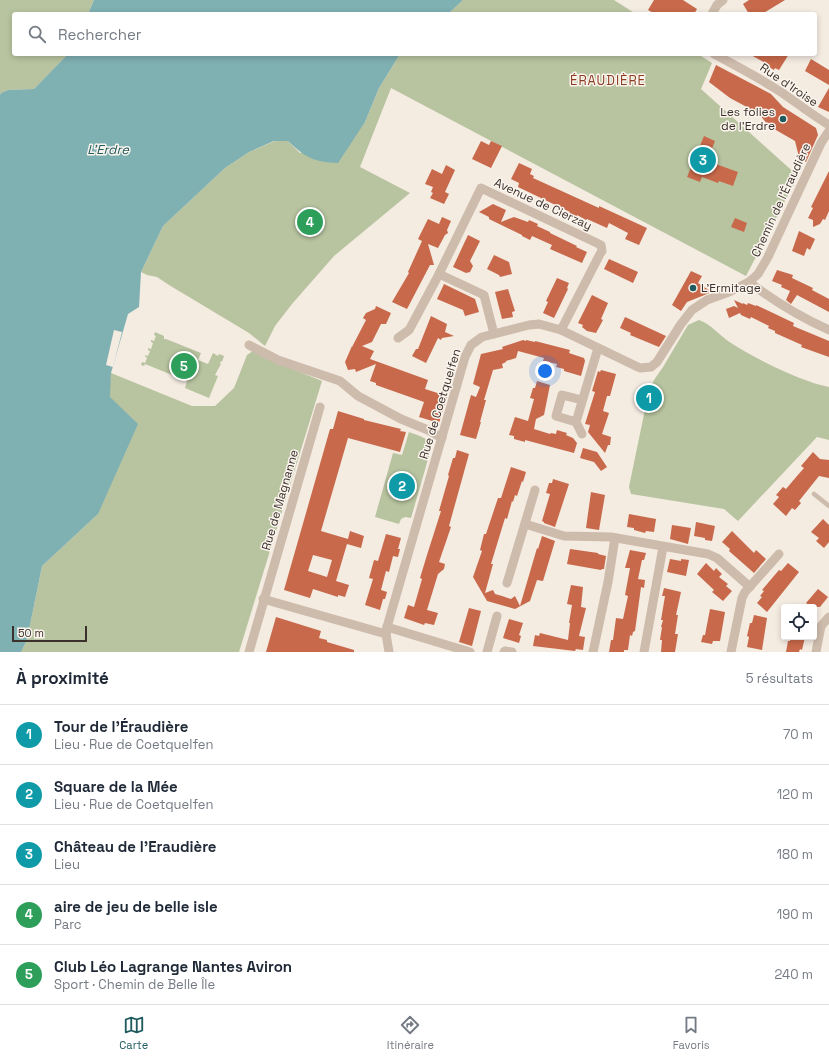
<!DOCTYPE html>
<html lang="fr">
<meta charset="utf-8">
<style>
:root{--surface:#fff;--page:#f2f2f3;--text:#1f2937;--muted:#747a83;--line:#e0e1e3;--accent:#1f5a5e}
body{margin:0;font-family:"Space Grotesk",sans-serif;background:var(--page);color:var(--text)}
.controls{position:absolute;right:12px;bottom:12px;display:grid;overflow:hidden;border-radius:4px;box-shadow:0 2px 6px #0003}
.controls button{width:36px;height:36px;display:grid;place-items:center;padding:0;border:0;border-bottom:1px solid var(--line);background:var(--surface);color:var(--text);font:20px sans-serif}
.scale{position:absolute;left:12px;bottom:10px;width:75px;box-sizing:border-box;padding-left:4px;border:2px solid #3b302b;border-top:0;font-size:11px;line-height:14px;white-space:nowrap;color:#3b302b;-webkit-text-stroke:3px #fbf5ee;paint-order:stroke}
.you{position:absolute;left:545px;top:371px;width:14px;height:14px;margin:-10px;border:3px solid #fff;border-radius:50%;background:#1a73e8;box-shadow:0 0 0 6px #1a73e833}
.badge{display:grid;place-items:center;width:26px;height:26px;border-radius:50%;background:var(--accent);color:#fff;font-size:13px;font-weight:700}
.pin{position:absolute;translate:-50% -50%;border:2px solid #fff;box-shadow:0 1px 4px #0006}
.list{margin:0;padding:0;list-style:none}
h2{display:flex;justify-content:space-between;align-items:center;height:52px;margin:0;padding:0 16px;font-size:17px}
h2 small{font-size:13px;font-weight:400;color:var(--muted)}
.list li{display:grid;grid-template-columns:26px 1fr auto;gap:12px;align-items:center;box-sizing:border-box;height:60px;padding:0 16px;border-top:1px solid var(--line)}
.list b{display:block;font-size:15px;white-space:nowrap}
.list p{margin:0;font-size:13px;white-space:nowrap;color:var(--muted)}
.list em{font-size:13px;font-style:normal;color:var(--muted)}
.icon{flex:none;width:22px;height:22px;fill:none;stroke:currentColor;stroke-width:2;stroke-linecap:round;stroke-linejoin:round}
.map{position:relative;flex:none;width:829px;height:652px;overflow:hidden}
.search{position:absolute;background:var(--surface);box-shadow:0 2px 6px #0003;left:12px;right:12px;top:12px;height:44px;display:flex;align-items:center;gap:10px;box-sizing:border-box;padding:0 14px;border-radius:4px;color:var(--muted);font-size:15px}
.sheet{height:352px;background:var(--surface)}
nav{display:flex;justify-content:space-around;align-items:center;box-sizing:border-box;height:56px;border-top:1px solid var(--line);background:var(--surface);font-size:11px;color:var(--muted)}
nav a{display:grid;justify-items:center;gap:2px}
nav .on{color:var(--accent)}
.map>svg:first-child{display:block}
.green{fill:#b8c4a0}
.water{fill:#7fb0b2}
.pier{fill:#f4ebe1}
.building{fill:#c8694b;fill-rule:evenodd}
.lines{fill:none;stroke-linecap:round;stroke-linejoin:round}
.lane{stroke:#cdbbac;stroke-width:4.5}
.street{stroke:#cdbbac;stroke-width:9}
.poi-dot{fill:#1f5a5e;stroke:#fbf5ee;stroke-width:1.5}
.labels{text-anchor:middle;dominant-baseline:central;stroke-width:3;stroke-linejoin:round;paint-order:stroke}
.street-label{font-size:12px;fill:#3b302b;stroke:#fbf5ee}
.poi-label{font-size:12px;fill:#3b302b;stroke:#fbf5ee;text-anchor:end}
.neighbourhood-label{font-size:13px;letter-spacing:1px;fill:#8c3b22;stroke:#fbf5ee}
.water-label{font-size:13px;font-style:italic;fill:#1f5a5e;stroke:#fbf5ee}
</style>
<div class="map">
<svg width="829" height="652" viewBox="0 0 829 652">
<rect width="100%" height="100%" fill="#f4ebe1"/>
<g class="green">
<path d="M0 0H94L88 14H14V54H68L34 89 8 90 1 93 0 95Z"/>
<path d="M463 0H614L636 14H448Z"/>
<path d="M400 54H698L712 63 701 89 798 176 746 276 391 88 360 167 410 193 334 256 292 304 275 326 265 346 249 333 169 285 157 277 147 275 141 272 163 226 225 168 249 152 275 141H288L300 153 365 122 379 88Z"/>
<path d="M699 320C712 325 719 335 731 343 755 358 782 372 808 381 815 384 822 385 829 387V440L817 437 738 521 724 509 631 494 629 487 649 390 654 380 663 367 688 325Z"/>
<path d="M155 332 164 336V339H166L201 353 198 360 208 364 213 353 218 356 219 354 224 356 222 362 221 361 220 363 221 364 215 375 218 376 209 398 185 388 187 381 145 364 144 366 141 365 142 362 145 363 147 358 145 356V355L148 356 150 351 148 350V348L151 349 153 343 151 342V340L154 341 156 336 154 335Z"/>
<path d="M253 351 278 363 322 381 239 652H21L27 640 42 566 98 514 111 373 192 406H215L234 388 247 355Z"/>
<path d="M409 432C419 436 431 438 431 449L411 518 405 517 401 519 399 524 375 517 393 453 402 455Z"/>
</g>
<g class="water">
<path d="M94 0H463L448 14H88Z"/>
<path d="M68 54H400L379 88 365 122 338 163C314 162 306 158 288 141H274L249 152 225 168 163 226 141 272 139 307 128 314 111 373 110 397 138 424 98 514 42 566 27 640 21 652H0V95L1 93 8 90 34 89Z"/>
</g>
<path class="pier" d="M114 330 122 332 113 367 106 365Z"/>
<g class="building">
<path d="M654 0H683L697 9 694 14H655L648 10Z"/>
<path d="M749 0H785L762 14H749L743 4Z"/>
<path d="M749 54H789L779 70 775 68 774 70 766 65 767 64Z"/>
<path d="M811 59 829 70V85L805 71Z"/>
<path d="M716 65 771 94 783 107 816 128 818 135 806 162 799 157 795 141 769 126 758 113 730 98 709 82Z"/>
<path d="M829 88V112L818 107Z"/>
<path d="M704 136 715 141 709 156 712 158 713 163 738 172 733 186 719 181 718 183 702 177 700 182 687 177Z"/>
<path d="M481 141 489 145 491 141 502 146 491 168 472 159Z"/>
<path d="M519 163 532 169 530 174 534 176 533 178 599 208V206L647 228 639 245 625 239 628 233 609 223 607 228 587 219 586 220 577 215 576 218 569 214 570 212 518 187 519 183 511 179Z"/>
<path d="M446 165 455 170 445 192 449 194 444 204 430 198 433 193 431 192 433 187 425 184 432 169 442 174Z"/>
<path d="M829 171V211L825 220 823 219 820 224 813 227V220L808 218 813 208 811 207Z"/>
<path d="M493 204 506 210 501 222 514 217 528 222 529 220 538 224 537 226 550 232V233L577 246 576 247 587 252 582 263 550 249 552 245 532 236 530 240 522 236V235L489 219V217L479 212Z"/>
<path d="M442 217 451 221 447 230 448 233 445 235 438 248 428 244 434 265H430L407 309 392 302 409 273 408 272 422 241 418 239 428 219 439 224Z"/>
<path d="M735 218 747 223 744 232 731 227Z"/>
<path d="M799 231 815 239 810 250 807 248 804 256 792 251Z"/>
<path d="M468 235 480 241 470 261 473 266 470 272 466 273 453 267Z"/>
<path d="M494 255 509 262 512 274 500 277 499 275 487 269Z"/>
<path d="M609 259 638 272 633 283 604 269Z"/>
<path d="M777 270 793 275 792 278 813 288 812 290 829 299V312L797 295 791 304 786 300 790 291 781 287 782 285 772 281Z"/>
<path d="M691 271 702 276 698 283 712 292 687 302 681 311 672 305Z"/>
<path d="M557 278 569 283 567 288 568 289 554 318 543 313 548 302 546 301Z"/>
<path d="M444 284 475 299 479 312 465 316 463 310 437 299Z"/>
<path d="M508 289 515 311 512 312 513 317 502 319 495 292Z"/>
<path d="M592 295 608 303 601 319 603 320 596 333 587 331 582 327 583 325 578 323Z"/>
<path d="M734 300 743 304V303L747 305 748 303 756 306V305L794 323 793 326 829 341V357L801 347 802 345 775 333V331L768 328 769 326 751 317 750 319 741 315 740 313 729 318 726 309 734 306 738 308Z"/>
<path d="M376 306 391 313 386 324H381L372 342 362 346 374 351 370 359 428 380 425 389 447 396 439 423 419 417 424 402 376 385V383L370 381 376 364 356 372 355 369 348 370 345 362 352 346V347L366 320 363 318 366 313 375 309Z"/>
<path d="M431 316 447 324 445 332 454 336 442 338 441 340 438 338 426 363 412 356 416 349H418Z"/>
<path d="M625 317 666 336 659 347 630 335 631 333 620 328Z"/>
<path d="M523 340 526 341V340L535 342V341L570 350 569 353 584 358 585 361 581 376 564 371V369L556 367 557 364 543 361 544 358 518 351 516 358 506 361V362L502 364 503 368 493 370 484 400H486L480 422H481L476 439 460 435 471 395 476 397 480 387 473 384 481 354 503 349 502 347Z"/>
<path d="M601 370 616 374 610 396H607L603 411 609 413 602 434 611 437 610 445H608L605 453 588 432 590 425 585 424 595 392 592 391 598 371 600 372Z"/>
<path d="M537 381 550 385 544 415 536 419 534 429 550 434 551 433 556 434 557 430 567 433 566 435 573 438 577 443 574 453 525 440V442L514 439V436L509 435 515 417 528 421 534 399 530 398 533 388H535Z"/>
<path d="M338 411 364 419V420L401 429 400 431 406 432 400 452 348 438 321 531 348 539 350 531 364 536 361 548 347 544 336 581 349 585 345 597 338 595V597L313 589 310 598 284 590 330 429H333ZM313 555 332 560 327 577 308 571Z"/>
<path d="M583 448 597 452 607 467 601 471 594 462 580 458Z"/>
<path d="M457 450 469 454 449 526 451 527 439 562 445 564 444 569 438 574 427 610 438 613 434 625 425 623 424 625 404 618 408 605 414 607 422 579 420 578 427 555 441 511H439L449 476 448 475 453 458H455Z"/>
<path d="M813 452 820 459 829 460V478L819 476 799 501 801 503 795 510 792 508 786 516 773 504 779 497 776 495 783 487 786 489 797 476 804 468 801 466Z"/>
<path d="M511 467 526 472 523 482 522 481 517 496 515 495 513 502 512 501 507 519 505 518 491 564H493L485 593 493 590 495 594 502 596 511 599 515 596 520 606 537 548 538 549 542 536 555 541 543 581 537 580 530 601 515 609 487 601 473 577 482 551 480 550 484 534H486L498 498H501Z"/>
<path d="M553 479 569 484 555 527 544 523V522L542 521 550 494 546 493 549 483H552Z"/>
<path d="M591 492 605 495 599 530 586 528Z"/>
<path d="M629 514 656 519 654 532 646 531 645 533 634 530V528L627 527Z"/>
<path d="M823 519 829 525V542L824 548 816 541 819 538 811 532Z"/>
<path d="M696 522 715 526 712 541 705 540V538L694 536Z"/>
<path d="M672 525 691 528 688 544 670 539Z"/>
<path d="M732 531 754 553 756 550 766 559 754 573 729 551 730 549 722 542Z"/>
<path d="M386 534 401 538 398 549H400L398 557 393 556 389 572 386 571 381 590 387 592 385 599H383L380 610 365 605 373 579 369 578 374 560 378 561Z"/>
<path d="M570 549 598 553V554L606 556 604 569H602L601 570 567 564Z"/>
<path d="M630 550 646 553 644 560H642L638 579 645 580 644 588 641 587 635 631 633 632 632 636 630 635 628 650H624V652H609L611 640H613L616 618 623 619 628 596 625 595 630 568H625Z"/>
<path d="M670 559 681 561V559L689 560 686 576 667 572Z"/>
<path d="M706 563 714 571 716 568 722 574 719 577 728 584 726 586 732 591 723 601 712 592 714 590 697 574Z"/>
<path d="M788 563 799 572 767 612 757 603 762 597 760 596 764 591 762 590 779 570 781 571Z"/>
<path d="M571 585 583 587 581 607 586 608 579 636 585 637 583 650 576 649 575 651 533 646 535 635 539 636 540 633 568 640 570 623H569L572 605 567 604Z"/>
<path d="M664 588 681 592 676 615H678L675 634H678L675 652H661L662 640H660L662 627H661L663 620H661L665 596H662Z"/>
<path d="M818 589 828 597 820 607H811L806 603Z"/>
<path d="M469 608 481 611 472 646 459 642Z"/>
<path d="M710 609 725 612 720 641H713L712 644 701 642 703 635H705Z"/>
<path d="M754 615 767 618 762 650 747 647 749 637 747 636 750 623H752Z"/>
<path d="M276 617 321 631 319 638 327 640V642L354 650V652H266Z"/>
<path d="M509 619 523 623 519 635 521 636 519 643 503 638Z"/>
<path d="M791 637H805L802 650 800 649 799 652H786L788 641H790Z"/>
</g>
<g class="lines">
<path class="lane" d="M814 494 829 506"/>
<g class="street">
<path d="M712 14 717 5 723 0"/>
<path d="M714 54C737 66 759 78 781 92 797 103 812 115 829 125"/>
<path d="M439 274 484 295 494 334"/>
<path d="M749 282C774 301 800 317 829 330"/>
<path d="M398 338 409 330 439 274 481 188 601 245 602 251 600 254 561 330"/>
<path d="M249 345 278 360 340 381 358 396 373 404 401 419 428 430 442 438"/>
<path d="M576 422 556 416 562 395 582 400"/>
<path d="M582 434 576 422 598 348"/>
<path d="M525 524 564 536 611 537 708 554 717 558 750 587"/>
<path d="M507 583 535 490"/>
<path d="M263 599 386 634"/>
<path d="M387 627 470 652"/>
<path d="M249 652 320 407"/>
<path d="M389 652 386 634 387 627 465 357 471 345 482 337 529 325 539 324 561 330 640 368 651 367 657 362 681 324 692 310 707 300 729 292 749 282 758 274 768 257 821 143 829 131"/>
<path d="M487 652 497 616"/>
<path d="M504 652 505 651 512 652"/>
<path d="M593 652 608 582 615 538"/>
<path d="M644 652 663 547"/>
<path d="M731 652 742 598 745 592 779 554"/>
<path d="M816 652 821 626 829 617"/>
</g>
</g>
<g class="poi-dot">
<circle cx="783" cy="119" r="4"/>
<circle cx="693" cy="288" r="4"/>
</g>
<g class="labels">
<g class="street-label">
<text transform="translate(789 85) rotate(34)">Rue d'Iroise</text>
<text transform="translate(781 200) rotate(-65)">Chemin de l'Éraudière</text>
<text transform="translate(543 204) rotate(25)">Avenue de Cierzay</text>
<text transform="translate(440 404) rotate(-73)">Rue de Coetquelfen</text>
<text transform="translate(280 500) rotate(-74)">Rue de Magnanne</text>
</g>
<g class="poi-label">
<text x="775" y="112">Les folies<tspan x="775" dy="14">de l'Erdre</tspan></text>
<text x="701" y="288" text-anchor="start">L'Ermitage</text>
</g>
<g class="neighbourhood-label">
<text x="608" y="80">ÉRAUDIÈRE</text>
</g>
<g class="water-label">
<text x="108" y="149">L'Erdre</text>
</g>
</g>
</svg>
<div class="controls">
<button><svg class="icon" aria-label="locate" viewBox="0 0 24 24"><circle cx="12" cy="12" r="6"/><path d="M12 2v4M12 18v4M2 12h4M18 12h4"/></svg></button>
</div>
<div class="scale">50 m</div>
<div class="you"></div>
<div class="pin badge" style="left:649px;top:398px;background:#0f9aa8">1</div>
<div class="pin badge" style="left:402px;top:486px;background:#0f9aa8">2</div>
<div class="pin badge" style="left:703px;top:160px;background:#0f9aa8">3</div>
<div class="pin badge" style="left:310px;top:222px;background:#2e9e5b">4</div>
<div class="pin badge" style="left:184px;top:366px;background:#2e9e5b">5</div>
<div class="search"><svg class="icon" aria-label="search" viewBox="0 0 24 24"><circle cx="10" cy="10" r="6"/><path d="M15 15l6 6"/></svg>Rechercher</div>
</div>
<section class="sheet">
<h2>À proximité<small>5 résultats</small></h2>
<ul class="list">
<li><span class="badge" style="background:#0f9aa8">1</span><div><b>Tour de l'Éraudière</b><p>Lieu · Rue de Coetquelfen</p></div><em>70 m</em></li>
<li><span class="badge" style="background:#0f9aa8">2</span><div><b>Square de la Mée</b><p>Lieu · Rue de Coetquelfen</p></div><em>120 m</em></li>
<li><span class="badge" style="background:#0f9aa8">3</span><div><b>Château de l'Eraudière</b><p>Lieu</p></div><em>180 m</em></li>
<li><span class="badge" style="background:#2e9e5b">4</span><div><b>aire de jeu de belle isle</b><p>Parc</p></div><em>190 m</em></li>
<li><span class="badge" style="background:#2e9e5b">5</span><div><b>Club Léo Lagrange Nantes Aviron</b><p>Sport · Chemin de Belle Île</p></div><em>240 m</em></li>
</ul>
</section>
<nav>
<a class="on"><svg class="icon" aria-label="map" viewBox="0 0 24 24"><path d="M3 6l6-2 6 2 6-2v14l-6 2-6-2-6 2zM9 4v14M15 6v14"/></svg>Carte</a>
<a><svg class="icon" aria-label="directions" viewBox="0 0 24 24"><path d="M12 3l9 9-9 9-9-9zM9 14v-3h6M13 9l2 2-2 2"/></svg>Itinéraire</a>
<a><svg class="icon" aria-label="saved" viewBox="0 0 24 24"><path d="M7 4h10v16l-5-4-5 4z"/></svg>Favoris</a>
</nav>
